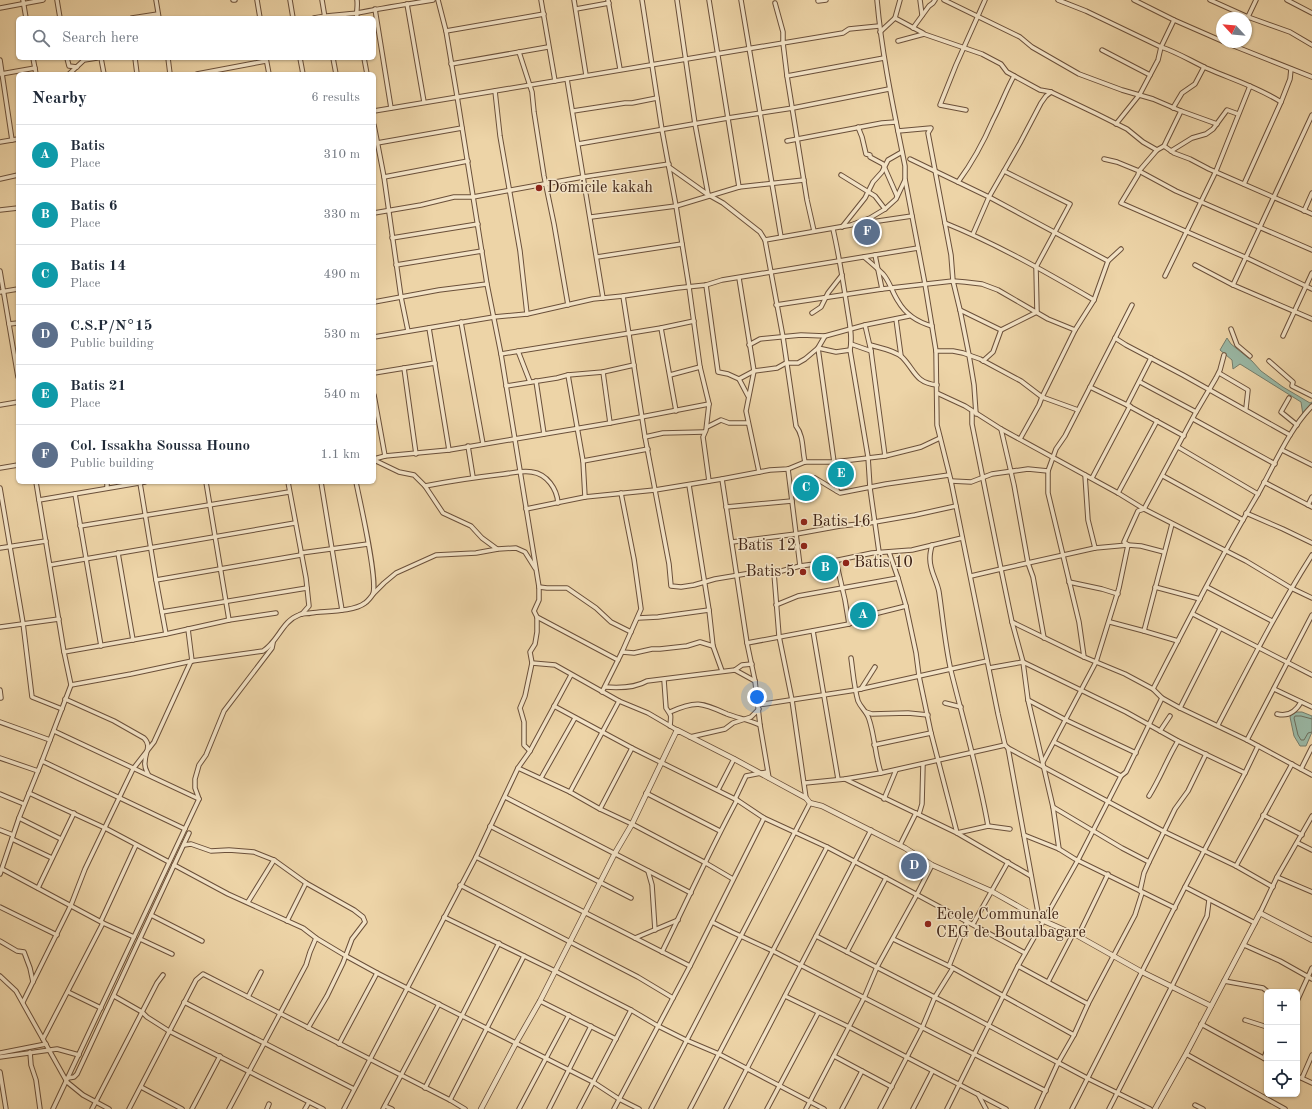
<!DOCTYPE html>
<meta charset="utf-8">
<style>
:root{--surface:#fff;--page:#f6f6f7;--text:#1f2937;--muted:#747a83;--line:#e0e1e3;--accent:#7c3aed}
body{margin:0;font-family:"Old Standard TT",serif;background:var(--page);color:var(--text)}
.controls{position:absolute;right:12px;bottom:12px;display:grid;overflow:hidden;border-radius:6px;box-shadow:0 1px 3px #0004}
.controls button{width:36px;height:36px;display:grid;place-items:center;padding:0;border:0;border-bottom:1px solid var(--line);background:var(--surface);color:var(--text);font:20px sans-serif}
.compass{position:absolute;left:1216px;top:12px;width:36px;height:36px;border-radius:50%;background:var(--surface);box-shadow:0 1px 3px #0004;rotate:296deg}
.you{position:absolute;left:757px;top:697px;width:14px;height:14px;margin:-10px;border:3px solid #fff;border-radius:50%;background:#1a73e8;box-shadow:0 0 0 6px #1a73e833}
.badge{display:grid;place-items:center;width:26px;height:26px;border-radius:50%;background:var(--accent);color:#fff;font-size:13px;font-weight:700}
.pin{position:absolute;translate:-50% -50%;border:2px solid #fff;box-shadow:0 1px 4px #0006}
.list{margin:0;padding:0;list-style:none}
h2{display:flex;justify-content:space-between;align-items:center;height:52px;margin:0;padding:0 16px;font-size:17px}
h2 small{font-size:13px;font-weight:400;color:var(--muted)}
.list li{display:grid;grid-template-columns:26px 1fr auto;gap:12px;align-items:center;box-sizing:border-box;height:60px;padding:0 16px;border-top:1px solid var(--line)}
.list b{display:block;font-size:15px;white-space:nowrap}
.list p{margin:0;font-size:13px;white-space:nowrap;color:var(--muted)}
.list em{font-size:13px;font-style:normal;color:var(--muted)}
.icon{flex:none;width:22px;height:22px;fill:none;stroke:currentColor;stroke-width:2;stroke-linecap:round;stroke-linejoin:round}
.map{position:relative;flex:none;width:1312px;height:1109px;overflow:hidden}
.search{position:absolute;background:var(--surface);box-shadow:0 1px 3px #0004;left:16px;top:16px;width:360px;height:44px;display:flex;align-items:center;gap:10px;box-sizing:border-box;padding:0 14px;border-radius:6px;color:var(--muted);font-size:15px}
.panel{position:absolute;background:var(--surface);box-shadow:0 1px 3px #0004;left:16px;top:72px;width:360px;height:412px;border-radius:6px}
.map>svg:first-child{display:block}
.water{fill:#9ab8a5;stroke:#767d6b}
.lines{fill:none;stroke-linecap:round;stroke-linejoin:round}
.shore{stroke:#6d6e5d;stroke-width:1}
.minor-casing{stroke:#6b503a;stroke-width:5.5}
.tertiary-casing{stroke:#6b503a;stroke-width:6}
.minor{stroke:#f3e3c6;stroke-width:3.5}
.tertiary{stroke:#f3e3c6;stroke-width:4.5}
.poi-dot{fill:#8f2418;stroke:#f3e3c6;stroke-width:1.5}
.labels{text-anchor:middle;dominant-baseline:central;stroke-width:3;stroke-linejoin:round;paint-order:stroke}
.poi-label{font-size:16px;fill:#402415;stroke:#f3e3c6;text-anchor:start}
</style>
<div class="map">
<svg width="1312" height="1109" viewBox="0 0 1312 1109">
<rect width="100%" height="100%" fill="#edd4a7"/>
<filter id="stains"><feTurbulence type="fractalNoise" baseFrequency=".005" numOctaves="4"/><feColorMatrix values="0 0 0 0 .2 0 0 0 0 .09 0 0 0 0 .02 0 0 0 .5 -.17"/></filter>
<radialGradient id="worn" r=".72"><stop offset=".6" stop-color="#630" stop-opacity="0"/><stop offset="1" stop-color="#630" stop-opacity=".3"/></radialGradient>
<g class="water">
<path d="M1227 338 1231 344 1252 361 1261 371 1283 387 1310 403 1312 402V405L1303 415 1301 402 1240 364 1233 369 1232 360 1220 350Z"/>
<path d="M1296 712H1302L1312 716V732L1306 746H1300L1294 736 1290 717 1292 713Z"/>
</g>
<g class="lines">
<path class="shore" d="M1312 719 1301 716H1295L1294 718 1298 735 1301 740H1304L1308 733 1312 732"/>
<defs>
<g id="minor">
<path d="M23 0 26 18"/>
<path d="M57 0 60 18"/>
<path d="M156 0 159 18"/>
<path d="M233 0H235"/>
<path d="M257 0 260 18"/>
<path d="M290 0 293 18"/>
<path d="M322 0 325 18"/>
<path d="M438 0 446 31 457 96 487 284 501 354 539 587V600L534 611 537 617V632L535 644 530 652 532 663 525 696 520 708 524 722V745L530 751"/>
<path d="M541 0 555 81"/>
<path d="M574 0 586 75"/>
<path d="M608 0 620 69"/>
<path d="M642 0 662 130 676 206 689 287 700 367 709 404 706 430 703 437 709 481"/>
<path d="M677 0 695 124 708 194"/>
<path d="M709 0 739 187"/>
<path d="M741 0 781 237"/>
<path d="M877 0C882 56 894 111 905 166V179L925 284 936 351 937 425 951 481 998 714 1005 745 1008 748 1039 918"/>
<path d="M900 0 895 18 923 33"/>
<path d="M920 0 922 15"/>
<path d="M944 0 1020 37 1032 47 1079 74 1122 90 1153 99 1181 111 1217 124"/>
<path d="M1058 0 1086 11 1161 47C1177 52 1191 61 1206 68 1231 79 1258 87 1281 102"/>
<path d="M1134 0 1174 20 1222 41"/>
<path d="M1210 0 1248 17 1290 32 1312 45"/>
<path d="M1287 0 1312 13"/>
<path d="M818 1 826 0"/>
<path d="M775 3 783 32V43L787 76 807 200 814 231"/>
<path d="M407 4 424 102"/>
<path d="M0 8 43 0"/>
<path d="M375 9 391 108"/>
<path d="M576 9 609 3"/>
<path d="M132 18 158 14"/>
<path d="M314 18C328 15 343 15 357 13 383 8 408 4 433 0"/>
<path d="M357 18C356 12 358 6 357 0"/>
<path d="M1246 21 1256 0"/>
<path d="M913 28 929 6 933 3 935 0"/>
<path d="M446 31 544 14"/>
<path d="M880 32 895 18"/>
<path d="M898 41 924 34 982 54 1001 64 1007 72 1040 90 1051 92 1097 114 1127 129 1143 142 1157 150 1164 146 1181 111"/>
<path d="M1224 42 1312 77"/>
<path d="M1102 50 1150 75"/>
<path d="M519 52 532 92 534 112 544 176 554 224 568 305"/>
<path d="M33 58 36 74"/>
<path d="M67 58 69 66 77 67"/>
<path d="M101 58 104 74"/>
<path d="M135 58 137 74"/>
<path d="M168 58 170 74"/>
<path d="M266 58 269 74"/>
<path d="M300 58 303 74"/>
<path d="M333 58 336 74"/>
<path d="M364 58 367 74"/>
<path d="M0 60 12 140"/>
<path d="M451 64 548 47"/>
<path d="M1 74 35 68"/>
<path d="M69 74 84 60 97 58"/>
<path d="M197 74 266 61"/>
<path d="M787 76 884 58"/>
<path d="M567 79 603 298"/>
<path d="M495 91 500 136 520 251 527 314"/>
<path d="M1173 108 1182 93 1195 84 1204 67"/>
<path d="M966 110 940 105 956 65 985 0"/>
<path d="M374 111 843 33 849 29 879 26"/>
<path d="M573 111 625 103H632L657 98"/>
<path d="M1116 124 1140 94 1158 60 1161 47 1174 20"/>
<path d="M374 125 384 177 401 297 408 331"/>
<path d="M858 127 862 137 866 154 870 155V157L883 164 897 196"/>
<path d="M898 131 931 128 928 133 951 255 953 281 960 310 969 355 974 385 976 414"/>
<path d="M787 141 882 123 896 122"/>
<path d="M0 142 18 139"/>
<path d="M377 143 462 128"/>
<path d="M578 144 728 118 793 108 889 89"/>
<path d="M1164 146 1174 153 1190 159 1209 169 1312 214"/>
<path d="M1157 150 1139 171 1176 191 1312 250"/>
<path d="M1171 151 1192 138 1206 134 1213 129 1227 110 1238 114"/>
<path d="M910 159 989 197 1108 261"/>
<path d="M1104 159 1117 162 1139 171 1138 175 1121 203 1247 258 1312 289"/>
<path d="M669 167 707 194 723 203 760 232 765 240 783 337 796 426C804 436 802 450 805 462"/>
<path d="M841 175 875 196 885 209"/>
<path d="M384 177 468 161"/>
<path d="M0 179 18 175"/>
<path d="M958 182C972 163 984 141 993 120 1001 105 1006 90 1014 76"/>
<path d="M1244 184 1281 102 1290 79 1291 69"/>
<path d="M0 210 18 208"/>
<path d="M1304 211 1312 193"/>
<path d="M374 213 421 205 454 197H473L583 177 669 164"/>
<path d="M591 217 676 206 739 187 804 180"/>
<path d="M945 223C997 244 1046 272 1094 300"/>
<path d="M858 224 912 216"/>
<path d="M842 227 865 198 873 182 882 172 888 160 902 152"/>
<path d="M833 229C839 255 843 281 847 307 849 321 853 336 850 350L868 457 870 488 879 552"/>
<path d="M973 234 989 197 1020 143 1041 103 1046 96 1051 92"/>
<path d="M392 238 478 224"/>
<path d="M765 240 851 225 870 218 885 209 896 199 905 180"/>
<path d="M875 255 882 289"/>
<path d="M597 257 682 244"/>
<path d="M864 257C870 262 877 268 883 274 890 282 892 292 898 301 906 315 917 322 932 326"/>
<path d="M396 265 482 251"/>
<path d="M1195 265 1233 285 1312 319"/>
<path d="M0 271 18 377"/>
<path d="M1165 276 1216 171 1250 86"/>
<path d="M739 278 754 371 746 411 759 472"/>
<path d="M706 285 718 372 728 374 739 379"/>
<path d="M1233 285 1312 115"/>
<path d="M0 292 18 289"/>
<path d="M623 296 645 437 669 564 671 586 681 587 694 585 715 579 757 572 774 573 800 566 829 562 872 553 912 550 962 538"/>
<path d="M374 302 439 290 487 284"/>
<path d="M776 305 882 289 953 281 965 282 982 284 998 290 1048 319 1075 330"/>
<path d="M960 310 1001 330"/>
<path d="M812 313 821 307 828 293 842 275"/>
<path d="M896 319 901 356"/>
<path d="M461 322 483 444"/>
<path d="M9 324 18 323"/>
<path d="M865 325 871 351 885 456"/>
<path d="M429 328 449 450"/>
<path d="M661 328 676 411"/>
<path d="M1231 329 1237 345 1250 356"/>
<path d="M825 336 818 348 834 462 837 491"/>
<path d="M1283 336 1312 273"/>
<path d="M374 337 494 317 527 314 593 299 623 296 677 288 706 285 722 280 918 248"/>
<path d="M1115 338 1126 345 1183 375 1290 435"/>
<path d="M851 344 871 351"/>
<path d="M749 345 760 339 801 335 825 336 865 325 909 316"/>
<path d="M870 345C880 348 894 350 902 357 915 370 915 383 937 385"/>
<path d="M518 351 530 382"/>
<path d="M936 351H953L963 353 980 359 1021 381 1042 397 1078 410"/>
<path d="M501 354 661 328 694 321"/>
<path d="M983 361 993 352 1001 330 1037 312 1036 267 1070 204 1004 171"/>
<path d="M1269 361 1293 382 1292 386 1312 396"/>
<path d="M404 368 416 454"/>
<path d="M603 372 610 423"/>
<path d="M374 373 435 363"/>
<path d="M1219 373 1248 390 1246 408"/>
<path d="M568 375 583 461 585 497"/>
<path d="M670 375 700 367"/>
<path d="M536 381 544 434"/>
<path d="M1140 382 1196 412"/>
<path d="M506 386 557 378 568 375 603 372 634 365"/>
<path d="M1090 387 1127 405 1184 436"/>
<path d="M937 393 965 406 1001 429 1118 493 1144 509 1246 561 1291 588 1312 598"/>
<path d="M374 395 385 456"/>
<path d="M748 396 739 379 754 371 777 368 786 363H798L805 359 818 348 836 352 850 350"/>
<path d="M1289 398 1281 412 1297 425"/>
<path d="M0 405 18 402"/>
<path d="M1127 405 1151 358"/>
<path d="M972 412V424L1001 569 1095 548 1128 545 1141 546 1164 552"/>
<path d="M1193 419 1275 464"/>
<path d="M707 427 721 420 729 423H748"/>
<path d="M1001 429 1014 485 1028 563 1033 577 1044 638"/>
<path d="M645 437 663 433 704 432"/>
<path d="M1020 439 1039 405 1042 397 1075 330 1094 300 1108 261 1121 249"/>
<path d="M468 446 473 477"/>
<path d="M1178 447 1258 494"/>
<path d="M1282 450 1312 465"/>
<path d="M374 459 385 456 449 450 610 423 709 404"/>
<path d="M374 460 399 472 414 475 425 486 443 513 471 526 482 538 497 549"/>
<path d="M583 461 648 449"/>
<path d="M0 468 18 465"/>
<path d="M788 469 800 566"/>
<path d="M1085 475 1088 520 1095 548"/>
<path d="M1163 476 1243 520"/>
<path d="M815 478 840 493 886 484 949 475"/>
<path d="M1092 478 1130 406"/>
<path d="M722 479 747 643 755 681 760 725 769 778"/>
<path d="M951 481 971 482 992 474 1028 469 1048 471"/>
<path d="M107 482V488"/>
<path d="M206 482 229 620"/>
<path d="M288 482 306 578 309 606 302 614"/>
<path d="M321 482 342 610"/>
<path d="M1264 482 1312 507"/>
<path d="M140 483 156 580 166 634"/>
<path d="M689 485 709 610 713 646 722 671"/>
<path d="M425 486C451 481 478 477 504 474 513 473 523 470 532 472 547 474 557 489 558 503"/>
<path d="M0 488 23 623 32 697 62 709"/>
<path d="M1118 493 1157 421"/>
<path d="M75 494 101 646"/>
<path d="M39 500 145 482"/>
<path d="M1308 505 1312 497"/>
<path d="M726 507 792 501"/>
<path d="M526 509 585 497 655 490 722 479 770 470 788 469 805 462H834L885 456 921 447 940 438"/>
<path d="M1246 513 1283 529 1312 543"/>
<path d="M80 526 289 492"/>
<path d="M732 542 796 534 840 526 869 523 915 515 956 506"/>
<path d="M932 545C931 549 930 553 930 557 929 570 937 580 939 592 943 619 945 645 951 671 964 723 979 774 988 826"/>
<path d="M0 548 46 541"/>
<path d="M889 552 898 578 906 606 916 653 919 676 931 733 957 833 988 826 1010 829"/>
<path d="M118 553 133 640"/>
<path d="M301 553 368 544"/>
<path d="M836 561 845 600 849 624"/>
<path d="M50 565 295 523"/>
<path d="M774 573 779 636 792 700 806 798"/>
<path d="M971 576 1001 569 1012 622 1023 662 1028 700 1053 807 1059 849"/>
<path d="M156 580 301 555"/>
<path d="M1069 582 1102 589 1118 594"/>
<path d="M539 587 547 588H567L596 608 611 622 631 632"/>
<path d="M1155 587 1200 599"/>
<path d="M1207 587 1272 621"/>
<path d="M373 594 384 583 396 573 436 555 476 553 498 549 516 548 525 552 535 568"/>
<path d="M776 605 798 596 898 578"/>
<path d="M162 612 307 588"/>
<path d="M1193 614 1312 675"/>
<path d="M537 617 618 660"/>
<path d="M638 618 658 617 709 610"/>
<path d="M1012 622 1084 657 1125 674 1153 689 1162 698 1180 708 1247 740 1312 775"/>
<path d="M1110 622 1144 631 1178 641"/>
<path d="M0 627 59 619"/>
<path d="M188 629 192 661"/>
<path d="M813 631 838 779"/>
<path d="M1144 631 1172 524"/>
<path d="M747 643 849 624 866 616 906 606"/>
<path d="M64 652 166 634 229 620 276 613"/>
<path d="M622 652 634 653 652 649H660L687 646 700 642 713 646"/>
<path d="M1084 657 1079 622 1048 493V471L1056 449 1065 436 1132 305"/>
<path d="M851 658C853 672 854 687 858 701 861 708 867 712 869 719 875 737 875 756 881 773"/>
<path d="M532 663 555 665 619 701 648 713 677 730"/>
<path d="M989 668 1023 662 1126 712 1178 741 1245 773"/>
<path d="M735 670 755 681"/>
<path d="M664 680 666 708C672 717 671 714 670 726"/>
<path d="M71 685 131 674 192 661 263 651C278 642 282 621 299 615 302 613 307 614 311 613 326 611 353 612 365 603 367 602 372 596 373 594 378 579 360 502 356 482"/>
<path d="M605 687C618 688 635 688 647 681L735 670 742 665 752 664"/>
<path d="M861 689 875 667"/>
<path d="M1153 689C1187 623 1220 558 1258 494 1275 464 1288 431 1312 406"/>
<path d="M1274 689 1312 707"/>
<path d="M0 690 1 698H0"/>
<path d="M602 692 622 652 641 609 634 559 621 493"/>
<path d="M65 699 114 721 144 738C152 746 145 752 145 762 144 767 146 770 148 774"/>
<path d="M1028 700 1066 720 1136 753"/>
<path d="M945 703 961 707"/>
<path d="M758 705 856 690 987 661"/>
<path d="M554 706 632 748 737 800 764 818 827 847 886 878 1025 953"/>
<path d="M1180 708 1220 629"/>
<path d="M670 712C697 700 702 703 727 714 738 718 749 720 760 725"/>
<path d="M866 712 872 714 908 713 928 715"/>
<path d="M1277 714C1288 717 1296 711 1301 702"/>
<path d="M0 722 50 740"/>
<path d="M1218 725C1248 668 1277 610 1312 555"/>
<path d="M54 731 199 799"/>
<path d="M1160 731 1170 716"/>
<path d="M690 737 725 729 733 723 751 717 759 709"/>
<path d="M1247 740 1312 615"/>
<path d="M1054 742 1121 776"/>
<path d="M874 745 931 733"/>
<path d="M1008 748 1165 832 1236 866 1273 887"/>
<path d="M0 758 38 771"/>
<path d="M42 761 185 829"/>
<path d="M1043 762 1096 662 1119 588 1128 545 1124 542 1138 511 1144 509 1196 412 1216 378 1220 370 1224 355"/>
<path d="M518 768 570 792 600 809 632 824 704 862 733 879"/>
<path d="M1301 769 1312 747"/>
<path d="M541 778 575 718"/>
<path d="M845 779 957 833 1031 876"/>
<path d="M805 783 845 779 881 773 1005 745"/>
<path d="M718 790 734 759"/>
<path d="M570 792 619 701"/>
<path d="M29 793 105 828 169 862"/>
<path d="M646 793 720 831"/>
<path d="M0 794 24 804"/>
<path d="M1149 796C1160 779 1167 759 1178 741"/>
<path d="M505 797 691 893"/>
<path d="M735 799 746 776 767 772"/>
<path d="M884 799 896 770"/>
<path d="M1053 807 1122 848 1149 862"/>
<path d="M600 809 632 748"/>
<path d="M919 814 922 804 923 764"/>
<path d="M1263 815 1302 835"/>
<path d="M19 818 61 839"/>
<path d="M490 826 631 898"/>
<path d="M0 830 13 835"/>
<path d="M1024 835 1059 849 1075 859 1175 908"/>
<path d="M12 839 52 858"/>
<path d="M1298 843 1312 850"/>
<path d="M184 845 191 844 211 851 229 850 254 852 274 860 306 883 354 910 363 917 365 922 352 939 343 963 327 996 308 1028"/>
<path d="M900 845 916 813"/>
<path d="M476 857 690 966"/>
<path d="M174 865 228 894 303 928 316 938 346 956 377 973 593 1082 619 1099 639 1109"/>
<path d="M1236 866 1292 764"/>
<path d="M2 869 103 923 134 937"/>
<path d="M648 871 652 885 655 930"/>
<path d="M0 874 19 818 42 761 71 685 64 652 36 482"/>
<path d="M1277 877 1312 892"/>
<path d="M460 885 638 977 673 998"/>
<path d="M1185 887 1255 923"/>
<path d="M38 888 74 813"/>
<path d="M1140 891 1144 873 1149 862 1175 809 1188 791 1206 754"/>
<path d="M248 902 274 860"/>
<path d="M0 907 57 935"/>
<path d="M1260 913 1277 877 1312 816"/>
<path d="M151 915 202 941"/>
<path d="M444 917 555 971 631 1010 658 1026 686 1040 719 1054 824 1109"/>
<path d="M101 921 136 845"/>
<path d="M287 921 306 883"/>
<path d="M712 922 732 932 773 951 1046 1091"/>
<path d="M973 924 1008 862"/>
<path d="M816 936 950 1005 1087 1078 1150 1109"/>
<path d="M1078 936 1108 874"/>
<path d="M635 938 678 920"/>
<path d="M140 939 172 954"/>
<path d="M893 939 953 968 1074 1035"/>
<path d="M0 941 17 951 24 952 30 968 33 982"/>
<path d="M1244 945 1280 961 1312 979"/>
<path d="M662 952C687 901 710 850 737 800"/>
<path d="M847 952 886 878"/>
<path d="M949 966 967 921"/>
<path d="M1018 966 1088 1004"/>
<path d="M0 976 16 991 67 1082 83 1095 109 1109"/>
<path d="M1224 981 1263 988 1268 992"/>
<path d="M1048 982 1073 934"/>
<path d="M68 992 101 1008"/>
<path d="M114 996 142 1012 147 1017 169 1031 323 1109"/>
<path d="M785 996 849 1027 1006 1109"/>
<path d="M248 997 261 972"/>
<path d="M540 1001 616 1039"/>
<path d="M1297 1001 1312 968"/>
<path d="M23 1002 71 905 85 869 133 769 154 742 191 661"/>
<path d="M184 1002 354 1089"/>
<path d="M1245 1020 1267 1027"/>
<path d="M1201 1024 1267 1060"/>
<path d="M43 1039 103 923"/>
<path d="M339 1044 377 973"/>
<path d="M30 1052 31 1065 36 1080 40 1109"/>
<path d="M0 1053 46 1044"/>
<path d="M1186 1054 1285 1109"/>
<path d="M834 1056 862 1071 842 1109"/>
<path d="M0 1057 57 1049 79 1055"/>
<path d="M1264 1058 1267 1050"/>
<path d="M862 1071 892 1087"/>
<path d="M0 1072 6 1109"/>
<path d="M1297 1076 1312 1083"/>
<path d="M68 1078 74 1077 77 1074 189 833"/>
<path d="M1302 1078 1312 1055"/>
<path d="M141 1087 182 1109"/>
<path d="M425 1088 499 943"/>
<path d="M978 1094 986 1109"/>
<path d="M450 1100 524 956"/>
<path d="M1195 1105 1203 1109"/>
<path d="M385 1106 392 1109"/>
<path d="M53 1109 199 799 195 788V779L199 765 206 755 224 711 272 648 273 643"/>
<path d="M92 1109 157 983 163 975"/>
<path d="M129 1109 196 980 203 974 450 1100 465 1109"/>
<path d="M192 1109 220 1056"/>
<path d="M229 1109 306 965 310 952 316 938"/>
<path d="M267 1109 269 1104"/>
<path d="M305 1109 309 1102"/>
<path d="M344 1109 476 857 518 768 530 751 571 675"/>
<path d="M383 1109 439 1004"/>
<path d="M519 1109 569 1015"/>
<path d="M549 1109 591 1026"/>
<path d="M579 1109 631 1010"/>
<path d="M614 1109 690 966 764 818"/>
<path d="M651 1109 810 803"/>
<path d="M690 1109 827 847"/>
<path d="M726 1109 871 830"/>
<path d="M767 1109 818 1013"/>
<path d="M806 1109 864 998 877 967 915 898 932 865"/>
<path d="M880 1109 922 1028 935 997 953 968"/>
<path d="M913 1109 932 1072"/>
<path d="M947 1109 1018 966 1078 860 1121 776 1126 772 1162 698"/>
<path d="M1037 1109 1058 1063 1074 1035 1088 1004 1135 915 1142 893"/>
<path d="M1072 1109 1185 887 1245 773 1258 746"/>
<path d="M1109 1109 1172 986 1207 916 1209 900"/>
</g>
<g id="tertiary">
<path d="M481 1109 516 1043 540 1001 615 853 632 824 677 730 734 759 806 798 810 803 822 806 905 848 932 865 991 891 1044 921 1078 936 1142 972 1211 1006"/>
<path d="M1155 1109 1186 1054 1260 913 1312 940"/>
</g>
</defs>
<use href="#minor" class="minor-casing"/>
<use href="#tertiary" class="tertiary-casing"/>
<use href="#minor" class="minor"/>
<use href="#tertiary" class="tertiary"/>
</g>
<g class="poi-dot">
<circle cx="539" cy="188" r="4"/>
<circle cx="804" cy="522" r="4"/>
<circle cx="804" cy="546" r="4"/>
<circle cx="846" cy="563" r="4"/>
<circle cx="803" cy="572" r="4"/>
<circle cx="928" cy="924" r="4"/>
</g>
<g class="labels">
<g class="poi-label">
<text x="547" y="188">Domicile kakah</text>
<text x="812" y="522">Batis 16</text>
<text x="796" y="546" text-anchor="end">Batis 12</text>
<text x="854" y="563">Batis 10</text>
<text x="795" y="572" text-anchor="end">Batis 5</text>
<text x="936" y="915">Ecole Communale<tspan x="936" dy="18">CEG de Boutalbagare</tspan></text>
</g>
</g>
<rect width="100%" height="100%" filter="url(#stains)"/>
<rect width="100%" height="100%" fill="url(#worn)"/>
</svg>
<div class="controls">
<button>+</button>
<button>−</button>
<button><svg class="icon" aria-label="locate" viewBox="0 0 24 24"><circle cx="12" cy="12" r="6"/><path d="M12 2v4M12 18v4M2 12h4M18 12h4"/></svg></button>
</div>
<svg class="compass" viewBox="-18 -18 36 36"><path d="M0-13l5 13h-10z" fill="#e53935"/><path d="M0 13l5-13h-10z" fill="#747a83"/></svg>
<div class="you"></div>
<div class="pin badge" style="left:863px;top:615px;background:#0f9aa8">A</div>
<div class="pin badge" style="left:825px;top:568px;background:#0f9aa8">B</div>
<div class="pin badge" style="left:806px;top:488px;background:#0f9aa8">C</div>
<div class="pin badge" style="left:914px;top:866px;background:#5c6f8a">D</div>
<div class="pin badge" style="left:841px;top:474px;background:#0f9aa8">E</div>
<div class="pin badge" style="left:867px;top:232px;background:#5c6f8a">F</div>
<div class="search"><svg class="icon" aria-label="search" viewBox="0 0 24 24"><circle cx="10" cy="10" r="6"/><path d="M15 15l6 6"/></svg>Search here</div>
<section class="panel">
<h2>Nearby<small>6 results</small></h2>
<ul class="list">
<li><span class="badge" style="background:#0f9aa8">A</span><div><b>Batis</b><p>Place</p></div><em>310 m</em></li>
<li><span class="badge" style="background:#0f9aa8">B</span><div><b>Batis 6</b><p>Place</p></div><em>330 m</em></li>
<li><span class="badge" style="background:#0f9aa8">C</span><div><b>Batis 14</b><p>Place</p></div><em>490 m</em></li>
<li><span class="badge" style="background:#5c6f8a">D</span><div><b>C.S.P/N°15</b><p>Public building</p></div><em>530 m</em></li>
<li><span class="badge" style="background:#0f9aa8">E</span><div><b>Batis 21</b><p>Place</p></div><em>540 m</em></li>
<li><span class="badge" style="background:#5c6f8a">F</span><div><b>Col. Issakha Soussa Houno</b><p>Public building</p></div><em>1.1 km</em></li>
</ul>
</section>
</div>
